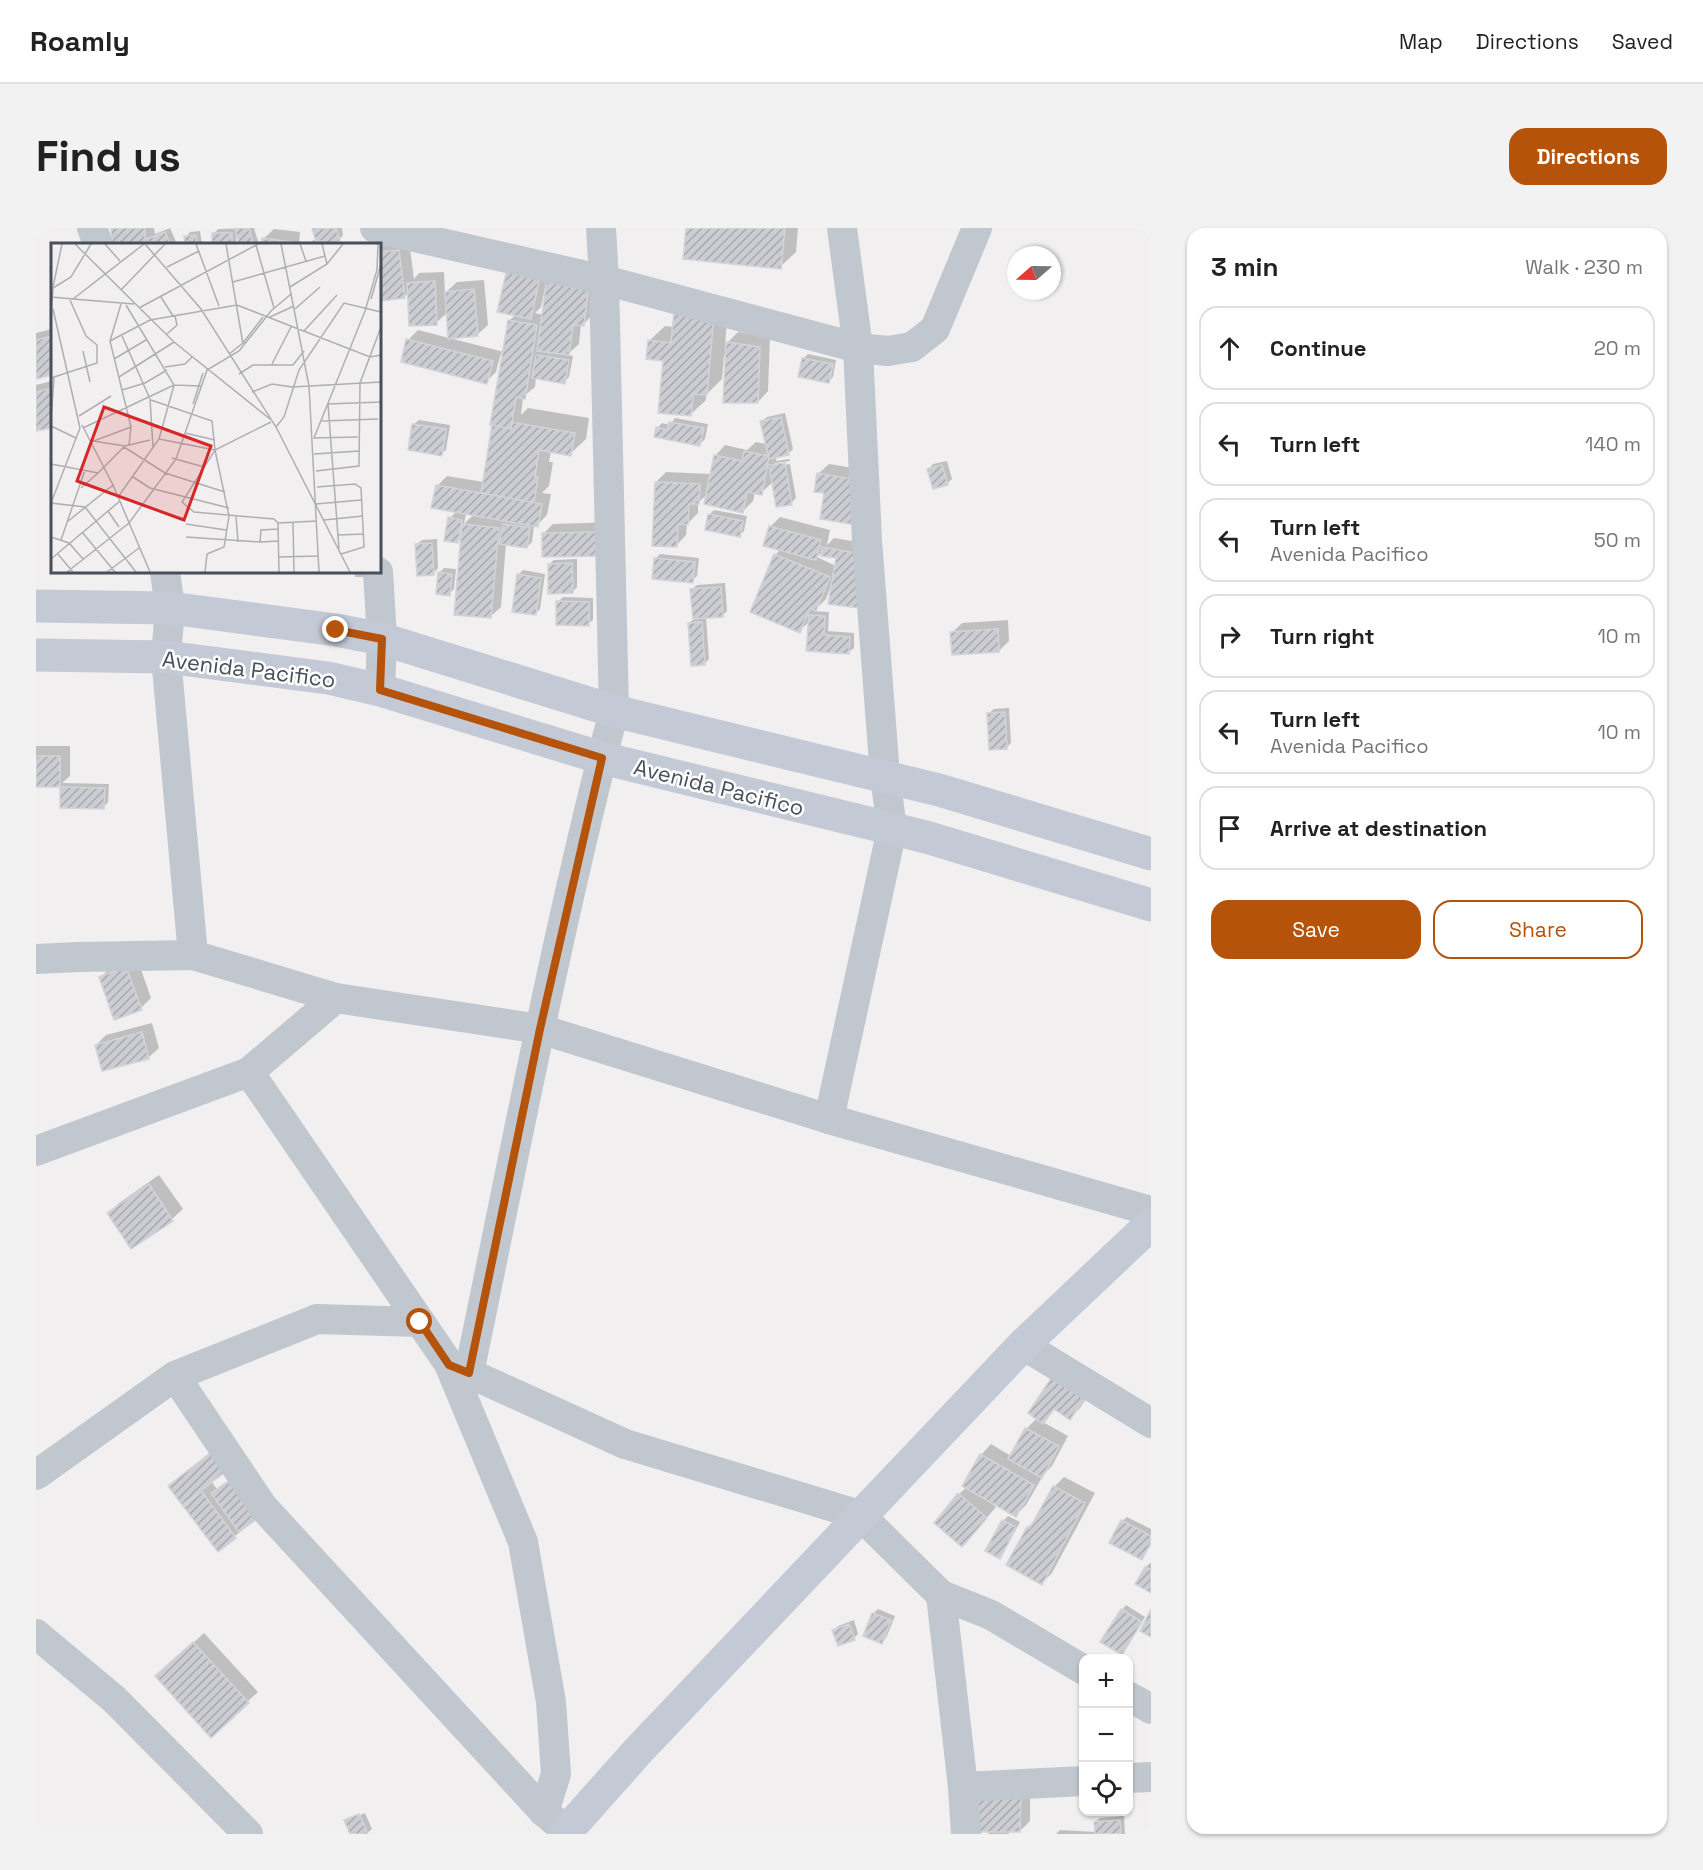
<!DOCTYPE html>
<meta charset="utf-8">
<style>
:root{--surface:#fff;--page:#f2f2f2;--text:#222;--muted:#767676;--line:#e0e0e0;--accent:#b45309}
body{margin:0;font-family:"Space Grotesk",sans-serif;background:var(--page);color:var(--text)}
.controls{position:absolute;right:18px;bottom:18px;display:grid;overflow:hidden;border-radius:12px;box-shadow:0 2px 4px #0004}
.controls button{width:54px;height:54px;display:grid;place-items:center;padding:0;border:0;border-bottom:2px solid var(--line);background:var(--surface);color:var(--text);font:30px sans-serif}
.compass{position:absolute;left:971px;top:18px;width:54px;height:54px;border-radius:50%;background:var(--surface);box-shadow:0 2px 4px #0004;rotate:250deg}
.stop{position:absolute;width:18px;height:18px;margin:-14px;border:4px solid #b45309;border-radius:50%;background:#fff}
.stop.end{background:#b45309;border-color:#fff;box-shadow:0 2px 6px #0008}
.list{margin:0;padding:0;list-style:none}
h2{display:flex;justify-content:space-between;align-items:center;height:78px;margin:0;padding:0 24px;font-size:26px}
h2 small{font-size:20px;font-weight:400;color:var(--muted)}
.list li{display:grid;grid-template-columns:39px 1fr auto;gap:18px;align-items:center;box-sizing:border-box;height:84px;margin:0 12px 12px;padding:0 12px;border:2px solid var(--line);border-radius:18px}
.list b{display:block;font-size:22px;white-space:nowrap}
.list p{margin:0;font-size:20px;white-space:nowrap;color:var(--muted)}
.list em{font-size:20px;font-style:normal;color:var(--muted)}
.actions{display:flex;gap:12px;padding:18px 24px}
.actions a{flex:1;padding:14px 0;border:2px solid var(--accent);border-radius:18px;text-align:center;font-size:21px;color:var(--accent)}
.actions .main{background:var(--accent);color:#fff}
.icon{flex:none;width:33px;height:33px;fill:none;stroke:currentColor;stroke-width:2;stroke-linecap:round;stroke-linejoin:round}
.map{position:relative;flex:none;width:1115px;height:1606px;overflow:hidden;border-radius:18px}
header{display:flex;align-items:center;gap:36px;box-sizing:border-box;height:84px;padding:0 30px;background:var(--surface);border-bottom:2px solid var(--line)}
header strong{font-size:28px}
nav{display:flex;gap:33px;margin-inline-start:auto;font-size:21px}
.intro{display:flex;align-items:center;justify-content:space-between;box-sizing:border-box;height:144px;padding:0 36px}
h1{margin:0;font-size:42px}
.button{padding:15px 27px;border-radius:18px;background:var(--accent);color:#fff;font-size:21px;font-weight:700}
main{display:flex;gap:36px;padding:0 36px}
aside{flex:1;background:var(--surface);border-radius:18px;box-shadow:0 2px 4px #0004}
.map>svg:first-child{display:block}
.shadow{fill:#0003;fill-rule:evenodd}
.building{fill:url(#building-hatch);stroke:#d3d4d9;stroke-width:1.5}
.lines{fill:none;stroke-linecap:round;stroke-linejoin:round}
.street{stroke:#c1c7cf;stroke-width:30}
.secondary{stroke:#c3c9d5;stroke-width:33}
.route{stroke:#b45309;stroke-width:8}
.labels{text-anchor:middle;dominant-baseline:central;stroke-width:5;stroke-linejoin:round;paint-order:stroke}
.street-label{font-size:22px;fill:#494f5a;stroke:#fff}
.inset-road{fill:none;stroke:#aeafb3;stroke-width:1.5}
.view{fill:#d62828;fill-opacity:0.15;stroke:#d62828;stroke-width:3}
.inset-edge{fill:none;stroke:#494f5a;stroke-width:3}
</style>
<header>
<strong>Roamly</strong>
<nav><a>Map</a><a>Directions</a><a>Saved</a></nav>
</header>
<div class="intro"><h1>Find us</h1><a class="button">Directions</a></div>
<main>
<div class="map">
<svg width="1115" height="1606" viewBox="0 0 1115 1606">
<defs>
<pattern id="building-hatch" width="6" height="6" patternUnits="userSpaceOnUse" patternTransform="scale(1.5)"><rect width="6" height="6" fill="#cccdd3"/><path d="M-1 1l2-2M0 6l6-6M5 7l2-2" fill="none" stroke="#a8a9ae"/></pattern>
</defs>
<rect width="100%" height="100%" fill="#f1efef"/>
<g class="shadow">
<path d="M77 0H118L119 6 134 0 141 16H77Z"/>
<path d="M218 0 223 16H205L201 2 200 16H177V6L182 1Z"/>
<path d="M279 0H306L307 7 303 12 296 13 297 16H272L276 13 281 11Z"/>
<path d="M651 0H762L760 24 744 39Z"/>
<path d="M238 1 264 4 263 16H227V11Z"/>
<path d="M164 3 166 16H150V9L154 4Z"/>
<path d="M373 13 378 51 383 45 408 44 409 65 421 54 448 52 452 97 441 107 412 84 400 95 373 64 368 69 344 72 343 16Z"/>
<path d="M472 42 563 45 557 86 547 97 545 96 543 116 531 127 537 128 533 149 528 154 500 149 499 159 487 169 485 187 492 180 553 190 550 211 534 226 515 223 513 234H517L513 258 506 265 515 266 511 287 501 297H498L496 314 491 319 470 315 465 379 454 389 427 309 422 313 414 290 421 283 401 258 411 248 448 254 468 125H465L460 144 450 154 372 112 382 102 468 124 473 93 480 86ZM509 60H511L508 87 499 85 505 79ZM430 285 438 286 428 296Z"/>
<path d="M693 71 689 117 702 104 734 109 732 163 722 174 691 128H688L686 151 670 167V172L654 187 629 131 613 113 629 98 638 99Z"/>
<path d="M16 101V145L0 149V105Z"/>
<path d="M772 126 800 132 797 149 792 154 768 130Z"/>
<path d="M16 153V198L0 202V157Z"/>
<path d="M749 185 757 221 752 226 741 228 740 233 753 231 754 233 739 235V238L754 236 760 270 755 275 738 253 725 265 719 264 717 273 707 283 671 266 662 275V285L651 296 650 307 640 318 620 254 630 244 675 246 679 228 689 217 711 222 720 214 731 216 726 193 731 189Z"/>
<path d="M639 190 672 196 669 211 664 216 621 200 626 195 634 197Z"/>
<path d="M383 192 414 197 410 222 405 226 374 221 378 196Z"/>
<path d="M911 233 916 251 911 256 893 241 897 236Z"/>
<path d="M793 236 836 243 790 264 782 246Z"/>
<path d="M678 282 711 288 708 303 703 308 674 286Z"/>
<path d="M744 289 794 302 791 317 798 310 841 317 796 355 790 371 778 383 793 384 792 403 818 405V420L813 424 771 421 774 393 763 403 739 327 745 321 734 299ZM787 323 802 329 800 338 781 329Z"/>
<path d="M578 294 568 326 507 306 517 296Z"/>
<path d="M401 311 402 340 398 345 381 316 386 312Z"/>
<path d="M624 326 663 330 661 348 656 353 619 331Z"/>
<path d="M541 331V359L537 364 513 336 518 332Z"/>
<path d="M408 340 420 341 418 361 413 366 403 345Z"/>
<path d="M487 342 509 346 504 381 499 386 482 347Z"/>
<path d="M319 344H341L337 349H319Z"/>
<path d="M689 355 691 383 686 388 670 389 673 431 668 436 653 395 658 391 656 361 661 357Z"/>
<path d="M527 369 557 370V392L552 396 522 374Z"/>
<path d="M972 392 973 413 963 423 916 405 926 395Z"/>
<path d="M973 480 975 515 970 520 953 485 958 481Z"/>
<path d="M0 518H34V548L26 555 73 556 72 574 68 579H25L26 558H0Z"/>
<path d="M101 730 115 770 105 780 65 749 75 739Z"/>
<path d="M116 795 123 820 112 830 60 817 70 807Z"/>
<path d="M123 947 147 981 136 991 96 1019 73 985 83 975Z"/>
<path d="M1057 1160 1044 1180 1034 1190 1020 1180 1007 1194 1032 1208 1016 1238 1008 1246 990 1277 980 1287 955 1273 954 1274 960 1279 936 1307 923 1266 931 1259 928 1258 945 1227 955 1216 975 1228 990 1201 1001 1190Z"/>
<path d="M185 1216 175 1253 181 1261 199 1248 210 1299 182 1322 149 1278 163 1264 134 1258 144 1248Z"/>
<path d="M1028 1249 1059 1265 1016 1345 1006 1355 992 1299 1002 1290 1018 1259Z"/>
<path d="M972 1288 984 1294 968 1324 963 1329 967 1293Z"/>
<path d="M1091 1289 1115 1301V1317L1106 1330 1086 1293Z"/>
<path d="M1114 1335H1115V1364L1110 1339Z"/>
<path d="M1090 1377 1109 1389 1090 1420 1086 1425V1382Z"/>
<path d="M842 1381 859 1388 850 1410 846 1414 837 1386Z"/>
<path d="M818 1392 822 1406 818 1410 797 1403 802 1398Z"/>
<path d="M168 1405 222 1464 211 1474 132 1438Z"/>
<path d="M994 1554V1593L984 1603H973V1606H952Z"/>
<path d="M329 1585 336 1601 330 1606H315L309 1593 313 1589V1592Z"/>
<path d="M1088 1588 1089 1606H1020L1024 1602 1060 1604 1059 1594 1064 1590Z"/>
</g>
<g class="building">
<path d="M75 0H109V16H76Z"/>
<path d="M199 0H213L217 16H203Z"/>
<path d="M276 0H300L304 13 289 16H286L285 13 280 14Z"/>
<path d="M650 0H749L745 41 647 31Z"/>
<path d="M129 4 134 16H114L111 11Z"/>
<rect x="176" y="5" width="20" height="11"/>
<path d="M160 7 161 16H149L148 8Z"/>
<path d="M226 10 255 14V16H225Z"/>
<path d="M363 22 369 70 344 73V24Z"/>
<path d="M471 41 504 48 495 91 461 84Z"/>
<path d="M511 49 553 55 548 98 537 97 533 127 501 123Z"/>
<path d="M399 53 401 97 373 98 371 55Z"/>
<path d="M438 61 442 108 412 111 409 64Z"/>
<path d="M638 83 678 86 671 167 657 166 655 188 622 185 627 133 610 131 612 112 635 115Z"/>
<path d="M472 92 501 97 489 171 480 169 475 201 454 197Z"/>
<path d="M16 108V147L0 151V112Z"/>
<path d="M370 111 457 133 451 156 365 134Z"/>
<path d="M690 114 724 119 722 175H687Z"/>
<path d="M500 127 533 132 529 156 496 150Z"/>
<path d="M766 130 797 136 793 155 762 149Z"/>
<path d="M16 160V200L0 203V164Z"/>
<path d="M745 189 753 227 733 231 724 193Z"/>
<path d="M475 194 539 205 535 228 503 222 499 249H502L498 275 445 265 456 197 475 201Z"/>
<path d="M633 194 668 200 664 218 618 209 620 199 631 202Z"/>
<path d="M376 196 410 201 406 228 372 222Z"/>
<path d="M708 223 733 228 726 267 711 264 707 285 668 276 678 227 706 233Z"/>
<path d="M749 235 756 277 740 279 733 237Z"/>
<path d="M906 237 912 257 897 261 891 241Z"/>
<path d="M781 245 827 253 820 297 784 291 788 265 778 264Z"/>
<path d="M619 254 664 256 663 276H653L652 297 642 296 641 319 616 318Z"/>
<path d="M400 257 506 276 502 299 395 280Z"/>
<path d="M672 286 707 293 704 309 669 302Z"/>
<path d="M412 289 426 292 422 315 408 313Z"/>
<path d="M426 296 463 300 455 390 418 387Z"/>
<path d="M467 296 494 300 491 320 463 316Z"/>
<path d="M733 298 785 312 780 332 727 318Z"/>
<path d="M568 304V328L506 329V305Z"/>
<path d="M396 315 398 347 381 348 379 316Z"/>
<path d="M786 319 832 327 823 380 792 376 800 330 785 328Z"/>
<path d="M738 326 794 349 780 383 774 380 764 405 714 384Z"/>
<path d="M618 330 659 334 657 355 616 351Z"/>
<path d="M536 335 537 365 512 366V336Z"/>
<path d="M402 344 416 346 414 368 400 366Z"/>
<path d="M481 346 505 350 500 387 476 384Z"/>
<path d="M685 359 687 389 657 391 654 361Z"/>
<path d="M520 373 553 374V398L520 397Z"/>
<path d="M773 387 789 388 788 407 814 409 813 426 770 423Z"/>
<path d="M666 394 669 437 655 438 652 395Z"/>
<path d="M962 401 963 424 916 427 914 404Z"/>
<path d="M969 484 971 521 953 522 951 485Z"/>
<rect x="0" y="528" width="24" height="31"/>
<path d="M24 559 69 560 68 581 24 580Z"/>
<path d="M90 739 106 782 78 792 63 749Z"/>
<path d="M106 804 113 831 66 843 59 817Z"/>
<path d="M113 956 137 993 95 1021 71 985Z"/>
<path d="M1016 1149 1048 1171 1034 1192 1018 1181 1007 1196 992 1185Z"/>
<path d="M989 1200 1023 1218 1006 1250 972 1231Z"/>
<path d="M175 1225 189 1244 146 1277 132 1258Z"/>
<path d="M944 1226 998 1257 980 1289 926 1258Z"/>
<path d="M194 1252 221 1291 203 1304 175 1265Z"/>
<path d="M1017 1258 1049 1275 1006 1357 970 1337 991 1299 994 1300Z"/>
<path d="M166 1264 200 1310 182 1324 147 1278Z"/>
<path d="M922 1265 951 1290 926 1319 898 1295Z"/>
<path d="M966 1292 980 1299 964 1331 949 1323Z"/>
<path d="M1085 1292 1115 1308V1314L1106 1332 1073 1315Z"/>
<path d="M1109 1339 1115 1342V1365L1099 1356Z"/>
<path d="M1085 1381 1106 1394 1086 1427 1064 1414Z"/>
<path d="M1115 1381V1409L1104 1403Z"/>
<path d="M836 1385 855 1392 846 1416 827 1408Z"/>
<path d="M813 1396 819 1412 802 1418 796 1402Z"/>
<path d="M157 1414 213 1475 175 1510 119 1448Z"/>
<path d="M942 1563 985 1564 984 1604H942Z"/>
<path d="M323 1586 332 1606H314L308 1592Z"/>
<path d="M1084 1592 1085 1606H1059L1058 1594Z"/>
</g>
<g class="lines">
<g class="street">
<path d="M56 0 62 16"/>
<path d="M339 0 568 52 822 120 852 123 876 119 899 101 941 0"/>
<path d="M129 344 134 380 130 429 157 727"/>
<path d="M342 344 346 411 344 462"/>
<path d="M0 731 42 729 157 727 300 770 504 801 793 891 1115 983"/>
<path d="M213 844 413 1136 589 1216 824 1287 905 1367 927 1559 930 1606"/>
<path d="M793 891 856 601 849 548 831 312 822 120 806 0"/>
<path d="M0 923 213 844 300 770"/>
<path d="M987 1117 1115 1195"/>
<path d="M413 1136 487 1314 515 1474 520 1546 508 1584"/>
<path d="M433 1145C479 924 521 702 578 483L568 52 565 0"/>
<path d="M139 1148 227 1279 508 1584 531 1603"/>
<path d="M0 1247 139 1148 281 1091 384 1094"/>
<path d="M905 1367 955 1387 1048 1442"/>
<path d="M0 1406 78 1471 212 1606"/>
<path d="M1092 1468 1115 1481"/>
<path d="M1092 1550 1115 1549"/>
<path d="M927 1559 1048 1553"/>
</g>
<g class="secondary">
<path d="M0 378 134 380 300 402 346 411 578 483 903 562 1115 626"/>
<path d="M0 427 130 429 292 450 344 462 566 530 890 609 1115 677"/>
<path d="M528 1606 602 1523 987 1117 1115 996"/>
</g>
</g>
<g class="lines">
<path class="route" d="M300 402 346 411 344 462 566 530 504 801 433 1145 413 1137 384 1094"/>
</g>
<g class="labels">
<g class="street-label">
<text transform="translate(213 441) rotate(7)">Avenida Pacifico</text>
<text transform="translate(683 559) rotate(14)">Avenida Pacifico</text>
</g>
</g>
<g transform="translate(15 15)">
<rect width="330" height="330" fill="#f1efef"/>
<path class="inset-road" d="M24 1 123 99 219 176M54 1 69 18M94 1 150 66 225 184 299 329M145 1 168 63M175 1 192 101M249 1 255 18M271 1 276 21M205 2 223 65M116 24 148 8M182 39 274 13M2 44 11 1M239 44 276 21 292 1M70 47 114 1M240 51 258 143 268 329M0 54 22 56 93 1M110 54 122 73M22 56 83 61M320 56 330 21M70 61 59 98 80 184 78 202M88 65 207 1M2 66 29 185 0 260 34 264 85 329M244 66 269 44M0 71 2 45 20 34 40 1M219 74 243 63M253 88 286 52M116 91 126 82 124 73M71 93 99 156 102 204M59 98 99 77 186 62 319 114 330 112M32 108 39 139M178 111 192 100 212 74M63 116 95 97M221 121 240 84M114 124 134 121 141 114M188 131 202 122H242L253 108M68 134 123 99M0 135 46 120V102L35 93 19 57M71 147 94 140 116 127M201 149 221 141 241 144 330 139M100 157 161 178 164 207M142 161 152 130M277 161 288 306M277 161 330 159M28 173 60 153M0 176 3 135M271 178 327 176M220 179 164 207 131 259 143 269 223 276 227 280 228 329M31 182 62 242 99 329M0 183 25 195M225 184 233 174 248 127 293 60 330 69M32 185 123 142 150 143M134 190 164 197M307 194 263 195 314 68 326 27 327 1M108 196 164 207 178 273 173 304 156 311 154 329M42 198 74 203M40 199 80 184M73 204 114 230 174 249M263 211 308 208M121 215 153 224M0 221 47 230 74 203 99 197M265 228 308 223 309 140 330 84M82 234 99 245 178 265M266 244 304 241 310 245 313 304 290 311M30 245 47 230M67 254 108 196 123 142 75 62M265 261 310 257M57 268 68 284M185 273 187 299M273 277 312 273M16 279 62 242M227 280 266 278M242 280 243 329M135 281 175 287M31 289 64 329M286 292 313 291M0 294 18 300 32 316M135 294 209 299 210 287 227 286M10 297 34 227M209 299 227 298M6 310 22 329M228 314 267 313M0 316 69 258M16 329 78 280 125 216 156 127 188 108 220 68 240 51 230 1M56 329 88 305"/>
<path class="view" d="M53 164 160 203 133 277 26 238Z"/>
<rect width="330" height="330" class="inset-edge"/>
</g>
</svg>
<div class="controls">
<button>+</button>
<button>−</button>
<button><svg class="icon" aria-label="locate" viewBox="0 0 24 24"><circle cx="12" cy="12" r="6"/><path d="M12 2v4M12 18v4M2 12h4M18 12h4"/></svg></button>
</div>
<svg class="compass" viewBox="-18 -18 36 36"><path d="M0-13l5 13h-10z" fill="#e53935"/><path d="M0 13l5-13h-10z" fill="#767676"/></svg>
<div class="stop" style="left:384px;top:1094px"></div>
<div class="stop end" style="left:300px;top:402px"></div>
</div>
<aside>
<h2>3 min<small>Walk · 230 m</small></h2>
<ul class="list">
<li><svg class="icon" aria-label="ahead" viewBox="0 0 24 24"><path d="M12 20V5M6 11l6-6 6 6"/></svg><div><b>Continue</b></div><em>20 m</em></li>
<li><svg class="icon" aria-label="left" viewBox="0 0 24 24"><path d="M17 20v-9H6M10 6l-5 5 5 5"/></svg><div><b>Turn left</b></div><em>140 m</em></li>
<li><svg class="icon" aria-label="left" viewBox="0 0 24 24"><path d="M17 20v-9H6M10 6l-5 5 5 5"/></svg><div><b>Turn left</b><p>Avenida Pacifico</p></div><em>50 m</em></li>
<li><svg class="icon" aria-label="right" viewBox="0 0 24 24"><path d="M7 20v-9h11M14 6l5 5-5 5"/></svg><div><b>Turn right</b></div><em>10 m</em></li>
<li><svg class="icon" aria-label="left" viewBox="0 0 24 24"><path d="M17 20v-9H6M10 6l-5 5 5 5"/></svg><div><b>Turn left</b><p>Avenida Pacifico</p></div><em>10 m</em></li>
<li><svg class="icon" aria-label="arrive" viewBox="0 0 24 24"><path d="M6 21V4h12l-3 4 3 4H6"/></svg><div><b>Arrive at destination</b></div></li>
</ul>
<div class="actions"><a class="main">Save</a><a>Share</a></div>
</aside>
</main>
